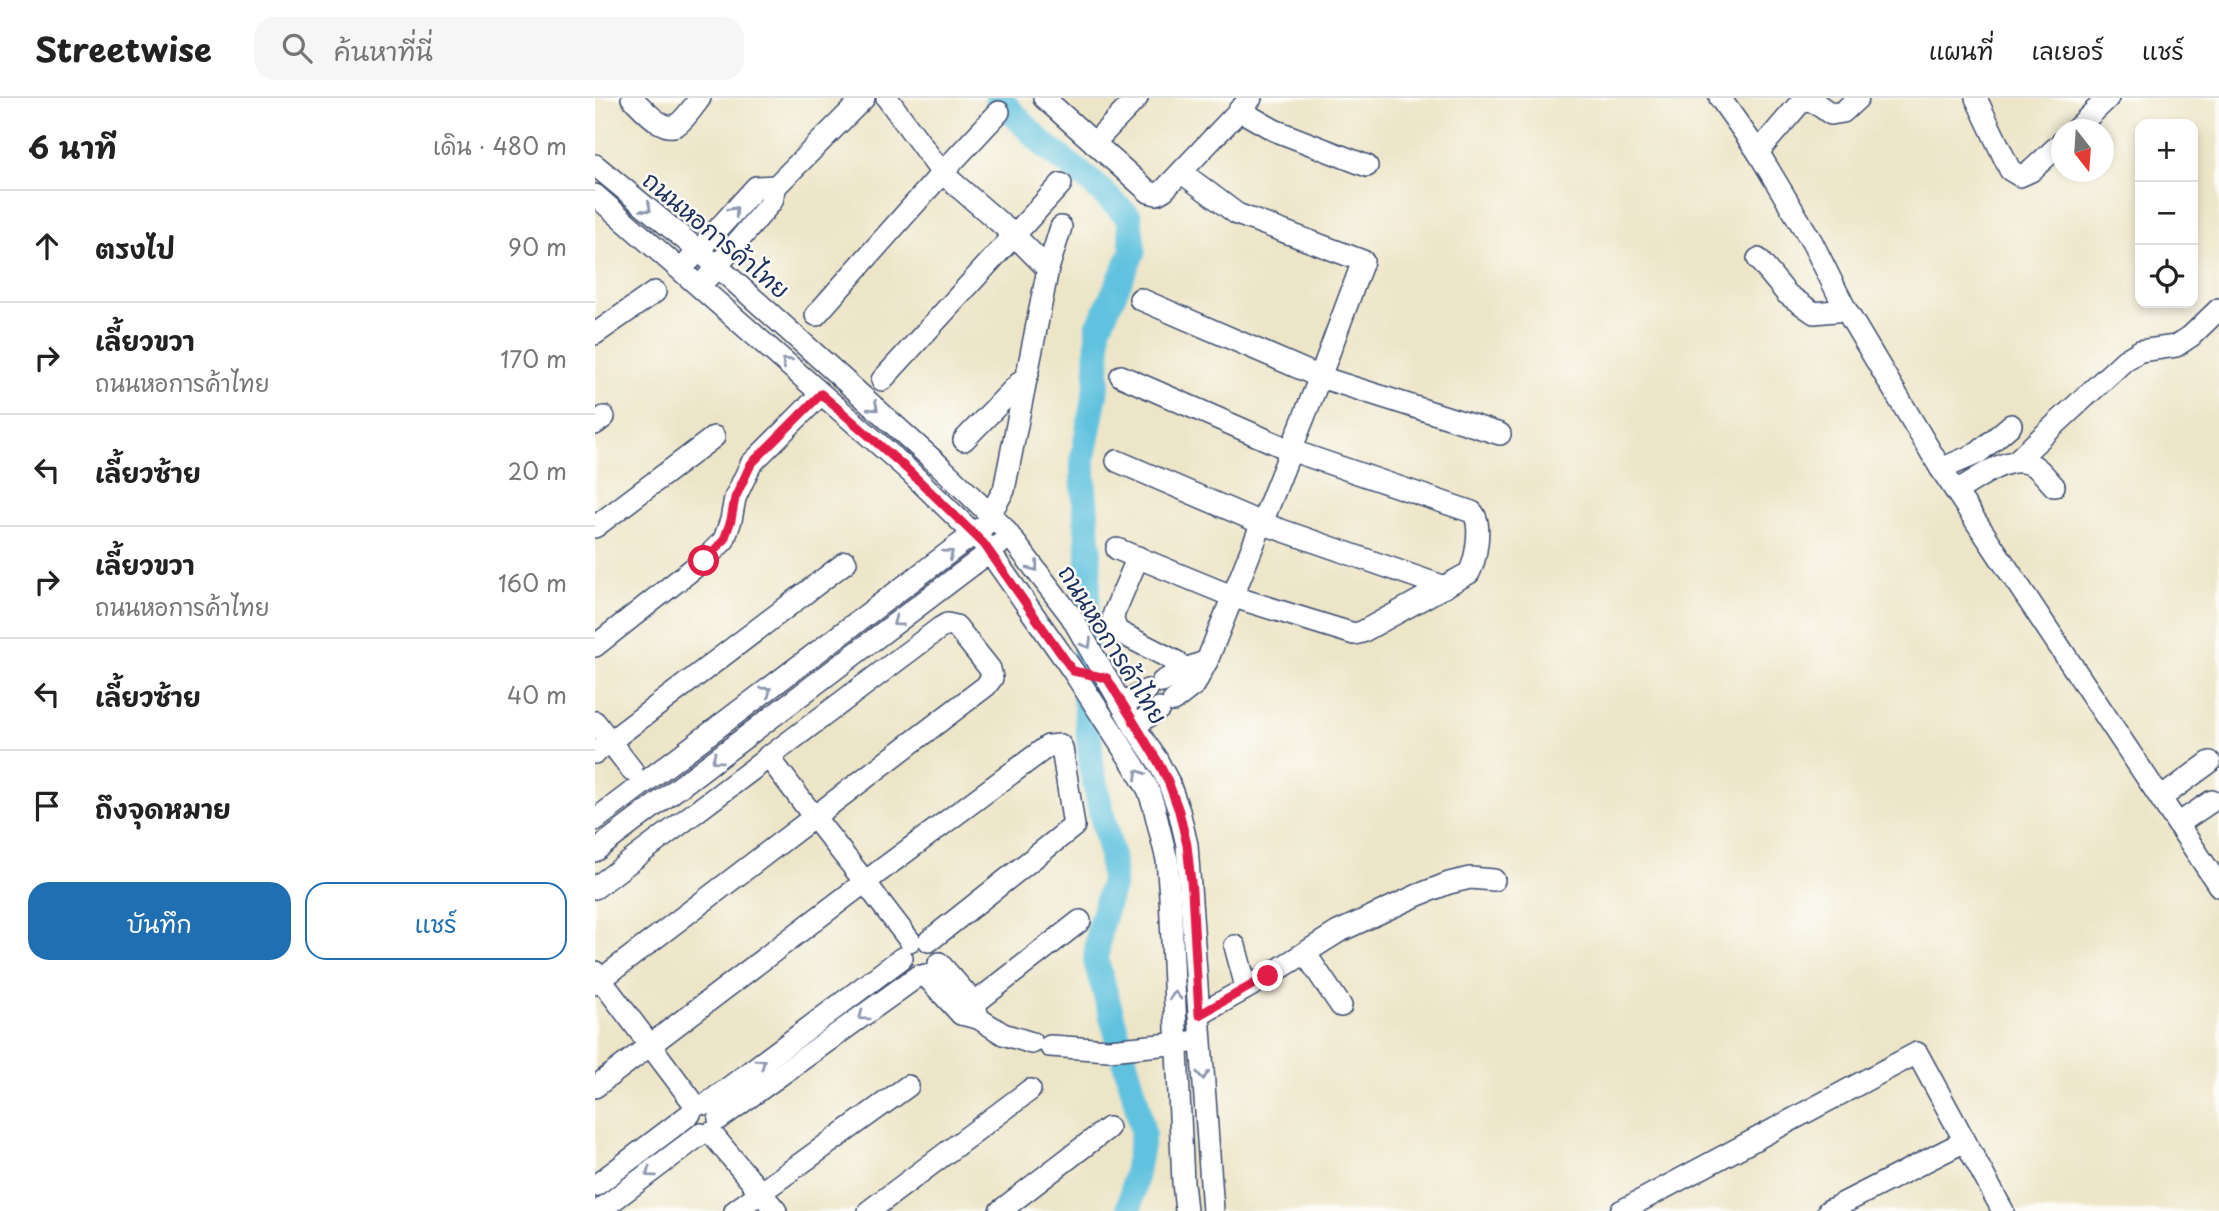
<!DOCTYPE html>
<html lang="th">
<meta charset="utf-8">
<style>
:root{--surface:#fff;--page:#f6f6f6;--text:#222;--muted:#767676;--line:#e0e0e0;--accent:#1f6fb2}
body{margin:0;font-family:"Playpen Sans","Playpen Sans Thai",sans-serif;background:var(--page);color:var(--text)}
.controls{position:absolute;right:21px;top:21px;display:grid;overflow:hidden;border-radius:14px;box-shadow:0 4px 10px #0003}
.controls button{width:63px;height:63px;display:grid;place-items:center;padding:0;border:0;border-bottom:2px solid var(--line);background:var(--surface);color:var(--text);font:35px sans-serif}
.compass{position:absolute;left:1456px;top:21px;width:63px;height:63px;border-radius:50%;background:var(--surface);box-shadow:0 4px 10px #0003;rotate:163deg}
.stop{position:absolute;width:21px;height:21px;margin:-16px;border:5px solid #e11d48;border-radius:50%;background:#fff}
.stop.end{background:#e11d48;border-color:#fff;box-shadow:0 2px 7px #0008}
.list{margin:0;padding:0;list-style:none}
h2{display:flex;justify-content:space-between;align-items:center;height:91px;margin:0;padding:0 28px;font-size:30px}
h2 small{font-size:23px;font-weight:400;color:var(--muted)}
.list li{display:grid;grid-template-columns:46px 1fr auto;gap:21px;align-items:center;box-sizing:border-box;height:112px;padding:0 28px;border-top:2px solid var(--line)}
.list b{display:block;font-size:26px;white-space:nowrap}
.list p{margin:0;font-size:23px;white-space:nowrap;color:var(--muted)}
.list em{font-size:23px;font-style:normal;color:var(--muted)}
.actions{display:flex;gap:14px;padding:21px 28px}
.actions a{flex:1;padding:16px 0;border:2px solid var(--accent);border-radius:21px;text-align:center;font-size:24px;color:var(--accent)}
.actions .main{background:var(--accent);color:#fff}
.icon{flex:none;width:38px;height:38px;fill:none;stroke:currentColor;stroke-width:2;stroke-linecap:round;stroke-linejoin:round}
.map{position:relative;flex:none;width:1624px;height:1113px;overflow:hidden}
header{display:flex;align-items:center;gap:42px;box-sizing:border-box;height:98px;padding:0 35px;background:var(--surface);border-bottom:2px solid var(--line)}
header strong{font-size:33px}
nav{display:flex;gap:38px;margin-inline-start:auto;font-size:24px}
.search{width:490px;height:63px;background:var(--page);display:flex;align-items:center;gap:18px;box-sizing:border-box;padding:0 24px;border-radius:21px;color:var(--muted);font-size:26px}
main{display:flex}
aside{flex:1;background:var(--surface)}
.map>svg:first-child{display:block}
.lines{fill:none;stroke-linecap:round;stroke-linejoin:round}
.river{stroke:#61c2df;stroke-width:26}
.minor-casing{stroke:#3a4a6e;stroke-width:24}
.minor{stroke:#fff;stroke-width:21}
.oneway{stroke:#8d97ae}
.route{stroke:#e11d48;stroke-width:9}
.labels{text-anchor:middle;dominant-baseline:central;stroke-width:5;stroke-linejoin:round;paint-order:stroke}
.street-label{font-size:24px;fill:#1b2f5e;stroke:#fdfcf7}
</style>
<header>
<strong>Streetwise</strong>
<div class="search"><svg class="icon" aria-label="search" viewBox="0 0 24 24"><circle cx="10" cy="10" r="6"/><path d="M15 15l6 6"/></svg>ค้นหาที่นี่</div>
<nav><a>แผนที่</a><a>เลเยอร์</a><a>แชร์</a></nav>
</header>
<main>
<aside>
<h2>6 นาที<small>เดิน · 480 m</small></h2>
<ul class="list">
<li><svg class="icon" aria-label="ahead" viewBox="0 0 24 24"><path d="M12 20V5M6 11l6-6 6 6"/></svg><div><b>ตรงไป</b></div><em>90 m</em></li>
<li><svg class="icon" aria-label="right" viewBox="0 0 24 24"><path d="M7 20v-9h11M14 6l5 5-5 5"/></svg><div><b>เลี้ยวขวา</b><p>ถนนหอการค้าไทย</p></div><em>170 m</em></li>
<li><svg class="icon" aria-label="left" viewBox="0 0 24 24"><path d="M17 20v-9H6M10 6l-5 5 5 5"/></svg><div><b>เลี้ยวซ้าย</b></div><em>20 m</em></li>
<li><svg class="icon" aria-label="right" viewBox="0 0 24 24"><path d="M7 20v-9h11M14 6l5 5-5 5"/></svg><div><b>เลี้ยวขวา</b><p>ถนนหอการค้าไทย</p></div><em>160 m</em></li>
<li><svg class="icon" aria-label="left" viewBox="0 0 24 24"><path d="M17 20v-9H6M10 6l-5 5 5 5"/></svg><div><b>เลี้ยวซ้าย</b></div><em>40 m</em></li>
<li><svg class="icon" aria-label="arrive" viewBox="0 0 24 24"><path d="M6 21V4h12l-3 4 3 4H6"/></svg><div><b>ถึงจุดหมาย</b></div></li>
</ul>
<div class="actions"><a class="main">บันทึก</a><a>แชร์</a></div>
</aside>
<div class="map">
<svg width="1624" height="1113" viewBox="0 0 1624 1113">
<rect width="100%" height="100%" fill="#fdfcf7"/>
<filter id="ink" filterUnits="userSpaceOnUse"><feTurbulence type="fractalNoise" baseFrequency=".0143" numOctaves="2"/><feDisplacementMap in="SourceGraphic" scale="14" xChannelSelector="R" yChannelSelector="G"/><feConvolveMatrix kernelMatrix="1 2 1 2 8 2 1 2 1" color-interpolation-filters="sRGB"/></filter>
<filter id="wash" filterUnits="userSpaceOnUse"><feTurbulence type="fractalNoise" baseFrequency=".00686" numOctaves="4" result="noise"/><feDisplacementMap in="SourceGraphic" scale="28" xChannelSelector="R" yChannelSelector="G"/><feGaussianBlur stdDeviation="1.57" result="paint"/><feColorMatrix in="noise" values="0 0 0 0 0 0 0 0 0 0 0 0 0 0 0 0 0 1.4 0 .05"/><feComposite in="paint" operator="in"/></filter>
<g filter="url(#wash)">
<rect width="100%" height="100%" fill="#ede5c7"/>
<g class="lines">
<path class="river" d="M403 0 448 46 495 83 534 119 538 153 503 230 502 285 488 360V378L494 454 489 587 497 673 516 756 518 784 504 831 501 863 541 1002 548 1036 534 1113"/>
</g>
</g>
<g filter="url(#ink)">
<g class="lines">
<defs>
<g id="minor">
<path d="M37 0C47 9 68 36 83 26 91 20 99 8 105 0"/>
<path d="M292 0 347 75 419 137 453 171 409 392 395 416"/>
<path d="M449 0 554 94 562 96 569 92 656 0"/>
<path d="M1125 0 1163 54 1217 144 1251 212 1346 371 1624 788"/>
<path d="M1381 0 1415 72 1425 78 1436 73 1466 45"/>
<path d="M644 12 679 32 772 68"/>
<path d="M1480 32 1513 0"/>
<path d="M499 45 542 0"/>
<path d="M1163 54 1206 4 1218 3 1236 16 1248 14 1263 0"/>
<path d="M0 67 122 168 346 369 408 429 476 518 539 628 562 662 573 683 584 713 592 747 618 1113"/>
<path d="M586 74 642 116 768 163 725 279 612 563"/>
<path d="M0 97 312 371 389 446 478 573 538 666 553 691 559 709 572 762 575 798 588 1084 591 1113"/>
<path d="M1163 161 1192 196 1219 215 1251 212"/>
<path d="M94 163 161 89 181 88"/>
<path d="M453 171 466 129"/>
<path d="M113 179 177 103 181 88 269 0"/>
<path d="M545 201 725 279 905 336"/>
<path d="M221 217 347 75 404 14"/>
<path d="M0 236 60 194"/>
<path d="M287 282 466 86"/>
<path d="M0 326 9 319"/>
<path d="M369 342 433 276"/>
<path d="M522 363 666 425 850 489"/>
<path d="M1421 363 1530 262 1545 253 1581 248 1596 238 1624 211"/>
<path d="M1346 371 1383 355 1416 327"/>
<path d="M1361 393C1382 382 1415 353 1439 368 1447 373 1453 382 1459 388"/>
<path d="M0 429 119 339"/>
<path d="M522 451 639 499 759 536 767 534 874 475C881 462 888 424 877 414L695 352 526 278"/>
<path d="M543 459 519 515 518 522 522 533 582 564 600 586"/>
<path d="M0 548 109 462 129 442 136 422 140 400 156 366 226 296"/>
<path d="M567 584 590 571 612 563 600 586 578 603"/>
<path d="M527 607 552 592"/>
<path d="M0 624 37 672"/>
<path d="M539 628 564 611"/>
<path d="M0 655 251 464"/>
<path d="M1566 700 1615 664"/>
<path d="M0 722 389 428"/>
<path d="M1583 726 1617 703"/>
<path d="M0 753 405 446"/>
<path d="M0 790 345 530 352 526 361 528 395 571 397 580 391 588 219 719 270 784 0 989"/>
<path d="M315 843 270 784 453 648 465 647 467 650 479 728 334 843"/>
<path d="M640 848 651 889"/>
<path d="M710 855 746 908"/>
<path d="M0 874 101 1008"/>
<path d="M330 877 366 916 383 920 380 906 344 865"/>
<path d="M0 886 219 719 173 658"/>
<path d="M366 916 485 823"/>
<path d="M604 917 673 878 743 834 823 797 854 785 875 780 899 782"/>
<path d="M383 920 408 936 437 945"/>
<path d="M455 948 514 952 596 944"/>
<path d="M112 1006 307 860"/>
<path d="M124 1021 323 878"/>
<path d="M116 1035 181 1113"/>
<path d="M0 1088 95 1016"/>
<path d="M4 1113 106 1036"/>
<path d="M140 1113 313 988"/>
<path d="M274 1113 435 992"/>
<path d="M405 1113 513 1030"/>
<path d="M1026 1113 1322 955 1408 1113"/>
<path d="M1233 1113 1370 1043"/>
</g>
</defs>
<use href="#minor" class="minor-casing"/>
<use href="#minor" class="minor"/>
</g>
<defs><path id="oneway-chevron" d="M-2-3.5L2.5 0L-2 3.5" fill="none" stroke-width="1.6" stroke-linecap="round" stroke-linejoin="round" transform="scale(1.75)"/></defs>
<g class="oneway">
<use href="#oneway-chevron" transform="translate(52 110) rotate(40)"/>
<use href="#oneway-chevron" transform="translate(139 113) rotate(-48)"/>
<use href="#oneway-chevron" transform="translate(191 264) rotate(-138)"/>
<use href="#oneway-chevron" transform="translate(279 309) rotate(42)"/>
<use href="#oneway-chevron" transform="translate(354 456) rotate(-37)"/>
<use href="#oneway-chevron" transform="translate(439 469) rotate(52)"/>
<use href="#oneway-chevron" transform="translate(302 524) rotate(143)"/>
<use href="#oneway-chevron" transform="translate(492 546) rotate(59)"/>
<use href="#oneway-chevron" transform="translate(172 593) rotate(-37)"/>
<use href="#oneway-chevron" transform="translate(121 661) rotate(143)"/>
<use href="#oneway-chevron" transform="translate(544 676) rotate(-121)"/>
<use href="#oneway-chevron" transform="translate(580 898) rotate(-93)"/>
<use href="#oneway-chevron" transform="translate(268 918) rotate(144)"/>
<use href="#oneway-chevron" transform="translate(166 965) rotate(-37)"/>
<use href="#oneway-chevron" transform="translate(608 977) rotate(86)"/>
<use href="#oneway-chevron" transform="translate(55 1075) rotate(143)"/>
</g>
</g>
<g class="lines" filter="url(#ink)">
<path class="route" d="M109 463 129 442 136 422 140 400 156 366 226 296 312 371 389 446 478 573 512 580 562 662 573 683 584 713 592 747 597 793 604 917 673 878"/>
</g>
<g class="labels">
<g class="street-label">
<text transform="translate(122 136) rotate(40)">ถนนหอการค้าไทย</text>
<text transform="translate(519 546) rotate(58)">ถนนหอการค้าไทย</text>
</g>
</g>
</svg>
<div class="controls">
<button>+</button>
<button>−</button>
<button><svg class="icon" aria-label="locate" viewBox="0 0 24 24"><circle cx="12" cy="12" r="6"/><path d="M12 2v4M12 18v4M2 12h4M18 12h4"/></svg></button>
</div>
<svg class="compass" viewBox="-18 -18 36 36"><path d="M0-13l5 13h-10z" fill="#e53935"/><path d="M0 13l5-13h-10z" fill="#767676"/></svg>
<div class="stop" style="left:109px;top:463px"></div>
<div class="stop end" style="left:673px;top:878px"></div>
</div>
</main>
